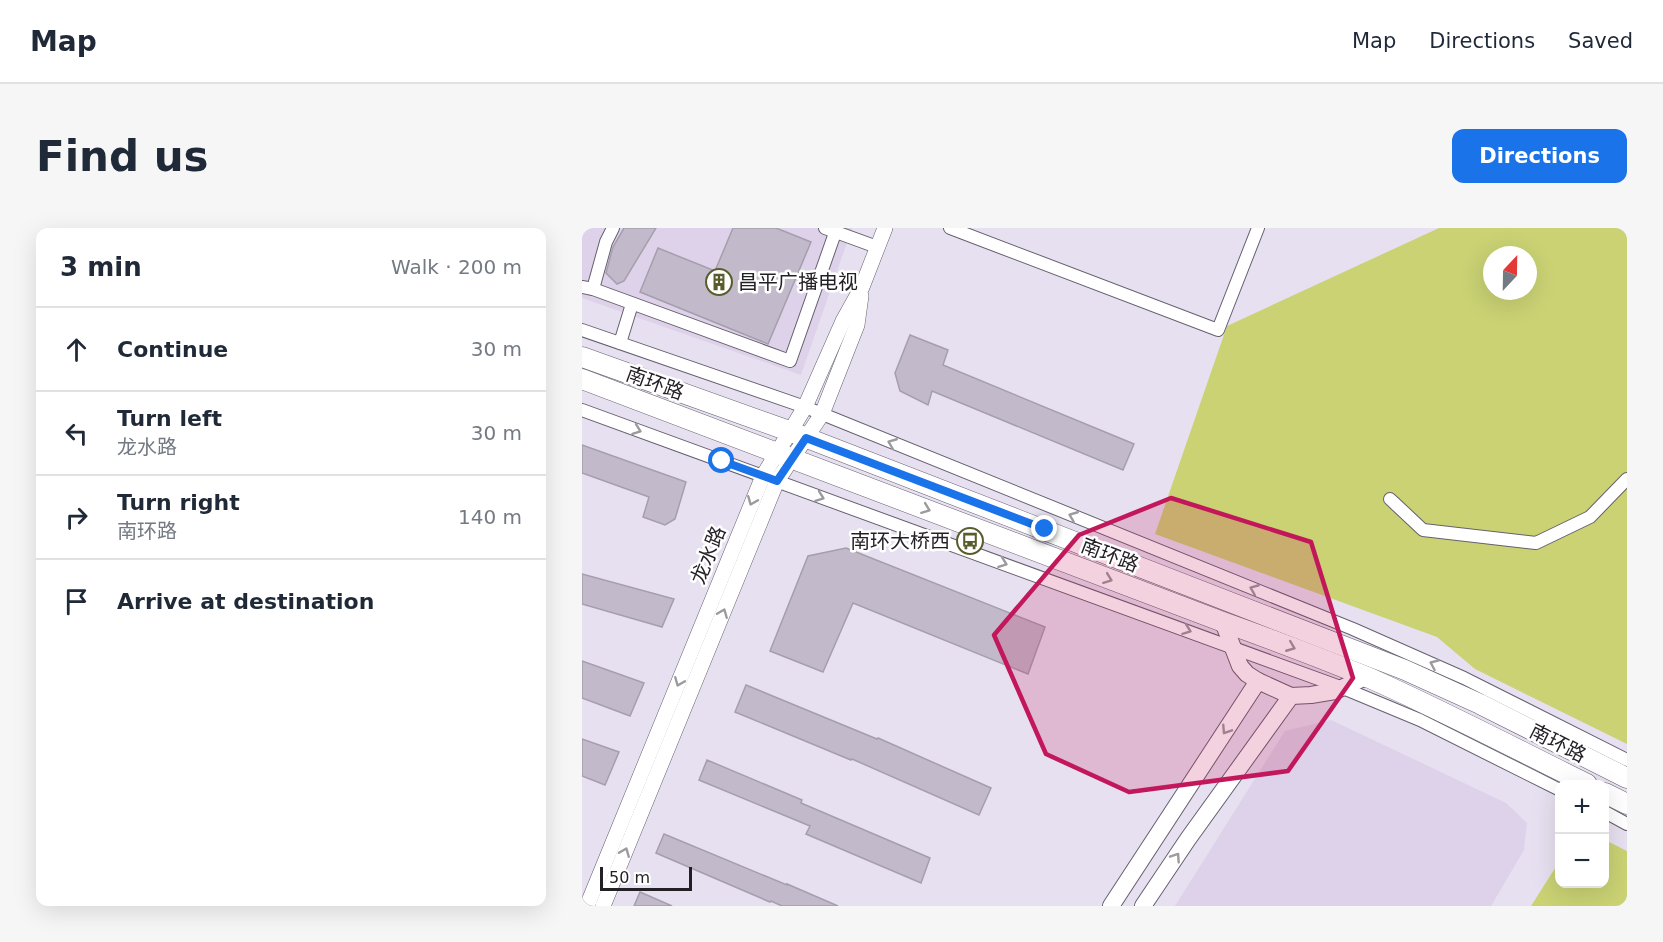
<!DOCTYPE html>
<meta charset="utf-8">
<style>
:root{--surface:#fff;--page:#f6f6f7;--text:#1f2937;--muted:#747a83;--line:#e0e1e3;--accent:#1a73e8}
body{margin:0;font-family:"DejaVu Sans","Noto Sans SC",sans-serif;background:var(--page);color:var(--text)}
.controls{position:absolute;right:18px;bottom:18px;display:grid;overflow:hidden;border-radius:12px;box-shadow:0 6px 24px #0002}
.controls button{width:54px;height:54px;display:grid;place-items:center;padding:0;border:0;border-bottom:2px solid var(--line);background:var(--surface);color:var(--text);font:30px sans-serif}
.compass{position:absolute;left:901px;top:18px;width:54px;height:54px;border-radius:50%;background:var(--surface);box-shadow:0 6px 24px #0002;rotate:22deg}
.scale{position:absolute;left:18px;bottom:15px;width:92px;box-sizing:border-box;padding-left:6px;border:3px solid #221f25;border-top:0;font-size:16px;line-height:21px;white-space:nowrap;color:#221f25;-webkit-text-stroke:4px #fff;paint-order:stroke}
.stop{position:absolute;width:18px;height:18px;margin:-14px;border:4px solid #1a73e8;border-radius:50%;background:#fff}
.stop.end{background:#1a73e8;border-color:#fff;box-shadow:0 2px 6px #0008}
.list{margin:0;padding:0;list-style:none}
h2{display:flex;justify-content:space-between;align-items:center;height:78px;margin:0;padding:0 24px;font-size:26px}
h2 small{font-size:20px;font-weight:400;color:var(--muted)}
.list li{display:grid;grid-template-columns:39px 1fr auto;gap:18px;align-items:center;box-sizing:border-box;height:84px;padding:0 24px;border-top:2px solid var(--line)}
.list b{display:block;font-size:22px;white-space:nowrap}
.list p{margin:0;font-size:20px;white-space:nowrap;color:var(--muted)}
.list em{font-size:20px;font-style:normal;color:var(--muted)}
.icon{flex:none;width:33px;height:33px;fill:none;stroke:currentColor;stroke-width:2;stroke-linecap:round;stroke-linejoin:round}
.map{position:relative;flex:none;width:1045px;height:678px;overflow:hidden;border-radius:12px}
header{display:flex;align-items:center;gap:36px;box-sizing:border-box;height:84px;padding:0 30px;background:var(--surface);border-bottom:2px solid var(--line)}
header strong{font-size:28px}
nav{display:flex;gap:33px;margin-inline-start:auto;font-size:21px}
.intro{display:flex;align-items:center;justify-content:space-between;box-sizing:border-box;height:144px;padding:0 36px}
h1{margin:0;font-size:42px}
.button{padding:15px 27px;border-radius:12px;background:var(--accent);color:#fff;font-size:21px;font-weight:700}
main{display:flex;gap:36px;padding:0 36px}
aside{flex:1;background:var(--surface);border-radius:12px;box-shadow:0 6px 24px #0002}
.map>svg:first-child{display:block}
.built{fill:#ddd2e9}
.green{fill:#cad274;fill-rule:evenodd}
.building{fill:#c2baca;stroke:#a59ead;stroke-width:1.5}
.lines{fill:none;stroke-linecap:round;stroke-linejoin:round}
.minor-casing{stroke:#66606e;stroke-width:14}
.tertiary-casing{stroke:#66606e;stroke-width:16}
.secondary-casing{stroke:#66606e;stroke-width:18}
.primary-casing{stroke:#66606e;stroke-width:21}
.minor{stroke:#fff;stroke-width:12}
.tertiary{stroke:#fff;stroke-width:15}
.secondary{stroke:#fff;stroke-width:16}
.primary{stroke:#fff;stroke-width:20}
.oneway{stroke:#9c9a9d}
.route{stroke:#1a73e8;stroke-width:8}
.marked{fill:#c2185b;fill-opacity:0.2;stroke:#c2185b;stroke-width:4.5;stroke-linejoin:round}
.labels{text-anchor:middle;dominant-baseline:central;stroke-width:5;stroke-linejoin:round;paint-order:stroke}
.poi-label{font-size:20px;fill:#221f25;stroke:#fff;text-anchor:start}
.street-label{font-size:20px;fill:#221f25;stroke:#fff}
</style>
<header>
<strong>Map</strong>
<nav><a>Map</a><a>Directions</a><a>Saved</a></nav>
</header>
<div class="intro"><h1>Find us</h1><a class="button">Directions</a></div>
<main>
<aside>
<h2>3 min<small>Walk · 200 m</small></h2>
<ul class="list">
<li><svg class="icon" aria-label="ahead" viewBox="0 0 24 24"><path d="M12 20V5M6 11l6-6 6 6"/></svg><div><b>Continue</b></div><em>30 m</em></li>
<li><svg class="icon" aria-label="left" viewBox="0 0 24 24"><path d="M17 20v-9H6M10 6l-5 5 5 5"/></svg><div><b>Turn left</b><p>龙水路</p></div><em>30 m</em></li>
<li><svg class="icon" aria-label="right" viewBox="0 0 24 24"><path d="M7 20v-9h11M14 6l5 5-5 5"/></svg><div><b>Turn right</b><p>南环路</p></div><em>140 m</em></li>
<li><svg class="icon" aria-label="arrive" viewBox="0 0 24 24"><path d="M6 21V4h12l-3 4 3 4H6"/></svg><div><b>Arrive at destination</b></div></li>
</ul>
</aside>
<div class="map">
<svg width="1045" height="678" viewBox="0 0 1045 678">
<rect width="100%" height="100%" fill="#e7e0f0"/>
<g class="built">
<path d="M0 0H270L219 147 0 70Z"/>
<path d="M749 492 924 575 945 595 942 622 909 678H593L703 503Z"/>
</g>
<g class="green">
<path d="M857 0H1045V516L893 441 855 409 573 306 645 98ZM910 27H946V63H910Z"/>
<path d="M1023 612 1045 623V678H949L977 634 978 656H1023Z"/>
</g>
<g class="building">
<path d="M42 0H74L42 53 35 56 24 45 31 19Z"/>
<path d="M151 0H194L229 14 186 116 58 64 76 20 133 43Z"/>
<path d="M328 107 366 122 361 137 552 216 541 242 350 163 346 177 318 163 313 145Z"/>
<path d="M0 217 104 254 93 291 83 297 61 289 67 269 0 245Z"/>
<path d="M264 320 463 399 446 446 271 375 241 444 188 423 226 328Z"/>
<path d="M0 346 92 371 80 399 0 376Z"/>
<path d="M0 433 62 455 48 488 0 470Z"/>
<path d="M164 457 295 511 296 510 409 560 397 587 270 531 269 532 153 484Z"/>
<path d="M0 511 37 524 23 557 0 548Z"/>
<path d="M125 532 220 572 219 575 348 630 339 655 224 606 228 598 117 552Z"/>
<path d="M82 606 205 657V656L256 678H200L189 673 188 674 74 625Z"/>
<path d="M58 664 90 678H52Z"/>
</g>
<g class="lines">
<defs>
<g id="minor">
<path d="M243 0 295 19"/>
<path d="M368 0 636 102 676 0"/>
<path d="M0 59 11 61 208 133 253 5"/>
<path d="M11 61 24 14 31 0"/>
<path d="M0 102 223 179 771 401 882 450 1045 532"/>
<path d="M38 115 50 76"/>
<path d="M0 182 761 460 838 492 978 562"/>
<path d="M808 271 841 302 954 315 1008 289 1045 251"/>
<path d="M1023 584 1045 596"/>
</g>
<g id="tertiary">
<path d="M5 678 181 248 223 179 261 93 280 59 303 0"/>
<path d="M21 678 195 253 240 186 275 97 279 68"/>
</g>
<g id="secondary">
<path d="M641 394 658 438 665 446 676 453 709 468 729 467 753 463 784 449"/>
<path d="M529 678 676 453"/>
<path d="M561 678 606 611 709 468"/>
</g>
<g id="primary">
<path d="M0 129 207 203 823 442 898 476 1045 550"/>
<path d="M0 151 641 394C689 411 736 429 783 448 858 481 932 520 1005 556"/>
<path d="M1023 565 1045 576"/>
</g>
</defs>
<use href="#minor" class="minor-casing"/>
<use href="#tertiary" class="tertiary-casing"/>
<use href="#secondary" class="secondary-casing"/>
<use href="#primary" class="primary-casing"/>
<use href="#minor" class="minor"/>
<use href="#tertiary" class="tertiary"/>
<use href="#secondary" class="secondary"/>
<use href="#primary" class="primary"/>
</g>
<defs><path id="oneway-chevron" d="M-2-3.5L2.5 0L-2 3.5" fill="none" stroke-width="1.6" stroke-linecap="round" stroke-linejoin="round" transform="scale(1.5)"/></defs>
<g class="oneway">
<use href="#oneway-chevron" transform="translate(55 202) rotate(20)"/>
<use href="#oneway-chevron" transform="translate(310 215) rotate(-158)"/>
<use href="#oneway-chevron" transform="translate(238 269) rotate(20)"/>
<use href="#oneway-chevron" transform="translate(170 273) rotate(112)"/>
<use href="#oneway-chevron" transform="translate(344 281) rotate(21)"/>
<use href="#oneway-chevron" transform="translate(491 288) rotate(-158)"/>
<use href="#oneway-chevron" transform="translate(421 335) rotate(20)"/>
<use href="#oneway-chevron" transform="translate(526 351) rotate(21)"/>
<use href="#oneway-chevron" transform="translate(672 361) rotate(-158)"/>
<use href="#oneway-chevron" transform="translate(141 385) rotate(-68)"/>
<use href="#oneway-chevron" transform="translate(605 402) rotate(20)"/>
<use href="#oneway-chevron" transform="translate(709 419) rotate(22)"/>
<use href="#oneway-chevron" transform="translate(852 436) rotate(-156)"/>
<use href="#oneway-chevron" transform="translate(97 454) rotate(112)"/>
<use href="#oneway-chevron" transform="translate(644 502) rotate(123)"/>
<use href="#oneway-chevron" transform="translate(43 624) rotate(-68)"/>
<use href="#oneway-chevron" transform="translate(594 629) rotate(-56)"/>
</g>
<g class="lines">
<path class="route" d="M140 233 195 253 224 210 463 301"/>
</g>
<path class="marked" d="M589 270 729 314 771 450 706 543 547 564 464 526 412 407 497 307Z"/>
<defs>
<symbol id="building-ring" viewBox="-11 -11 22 22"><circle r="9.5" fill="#fff" stroke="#595d2b" stroke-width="1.5"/><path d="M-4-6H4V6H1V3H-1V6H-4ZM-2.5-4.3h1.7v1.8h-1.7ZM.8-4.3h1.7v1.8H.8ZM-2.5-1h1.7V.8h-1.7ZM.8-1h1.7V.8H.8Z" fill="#595d2b"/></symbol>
<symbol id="bus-ring" viewBox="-11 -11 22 22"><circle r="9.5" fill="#fff" stroke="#595d2b" stroke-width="1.5"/><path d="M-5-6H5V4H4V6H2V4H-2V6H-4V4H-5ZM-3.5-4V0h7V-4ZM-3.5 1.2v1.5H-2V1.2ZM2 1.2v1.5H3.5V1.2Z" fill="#595d2b"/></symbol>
</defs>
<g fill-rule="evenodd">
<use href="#building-ring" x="122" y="39" width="30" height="30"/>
<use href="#bus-ring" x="373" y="298" width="30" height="30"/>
</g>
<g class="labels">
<g class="poi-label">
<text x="156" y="54">昌平广播电视</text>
<text x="368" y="313" text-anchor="end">南环大桥西</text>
</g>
<g class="street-label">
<text transform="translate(73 155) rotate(20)">南环路</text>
<text transform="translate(126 327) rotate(-68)">龙水路</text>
<text transform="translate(528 327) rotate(21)">南环路</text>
<text transform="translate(976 515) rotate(27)">南环路</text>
</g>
</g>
</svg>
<div class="controls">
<button>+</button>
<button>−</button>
</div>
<svg class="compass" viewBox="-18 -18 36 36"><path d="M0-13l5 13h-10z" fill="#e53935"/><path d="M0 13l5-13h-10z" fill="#747a83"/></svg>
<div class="scale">50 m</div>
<div class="stop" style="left:140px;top:233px"></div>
<div class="stop end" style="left:463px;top:301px"></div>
</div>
</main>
